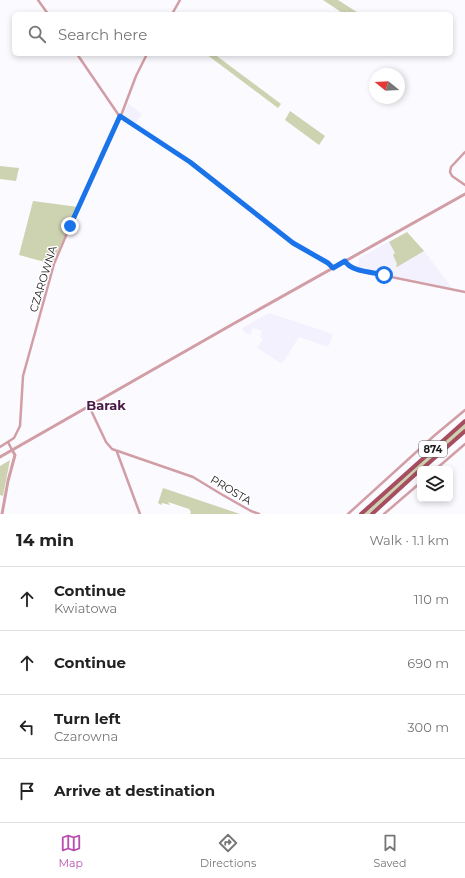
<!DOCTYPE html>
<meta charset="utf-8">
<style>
:root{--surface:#fff;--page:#f2f2f2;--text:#222;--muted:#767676;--line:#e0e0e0;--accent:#b94fb1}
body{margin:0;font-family:Montserrat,sans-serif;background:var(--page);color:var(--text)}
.controls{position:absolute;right:12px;bottom:12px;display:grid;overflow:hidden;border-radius:6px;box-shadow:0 2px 6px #0003}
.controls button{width:36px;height:36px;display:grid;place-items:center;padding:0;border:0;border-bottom:1px solid var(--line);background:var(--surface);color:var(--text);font:20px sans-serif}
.compass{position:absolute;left:369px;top:68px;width:36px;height:36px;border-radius:50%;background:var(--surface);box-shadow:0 2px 6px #0003;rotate:288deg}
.stop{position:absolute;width:12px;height:12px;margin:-9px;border:3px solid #1a73e8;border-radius:50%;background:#fff}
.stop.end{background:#1a73e8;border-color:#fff;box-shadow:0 1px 4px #0008}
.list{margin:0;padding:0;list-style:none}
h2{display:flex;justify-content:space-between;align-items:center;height:52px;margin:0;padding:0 16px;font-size:17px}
h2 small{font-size:13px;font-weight:400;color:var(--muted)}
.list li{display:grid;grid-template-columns:26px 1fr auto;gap:12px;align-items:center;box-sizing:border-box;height:64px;padding:0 16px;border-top:1px solid var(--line)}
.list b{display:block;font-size:15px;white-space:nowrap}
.list p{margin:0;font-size:13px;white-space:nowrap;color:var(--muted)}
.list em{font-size:13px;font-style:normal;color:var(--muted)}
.icon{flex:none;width:22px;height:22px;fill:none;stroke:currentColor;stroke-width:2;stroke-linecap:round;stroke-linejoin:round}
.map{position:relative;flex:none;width:465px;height:514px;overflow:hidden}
.search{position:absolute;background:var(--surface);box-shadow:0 2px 6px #0003;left:12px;right:12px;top:12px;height:44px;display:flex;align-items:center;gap:10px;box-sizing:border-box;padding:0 14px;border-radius:6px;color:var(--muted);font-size:15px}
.sheet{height:308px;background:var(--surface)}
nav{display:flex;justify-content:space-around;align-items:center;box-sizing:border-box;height:56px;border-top:1px solid var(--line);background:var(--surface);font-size:11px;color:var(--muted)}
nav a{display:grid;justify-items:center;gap:2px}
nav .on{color:var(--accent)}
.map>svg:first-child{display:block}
.built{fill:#f4f1ff}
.green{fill:#cdd3b1}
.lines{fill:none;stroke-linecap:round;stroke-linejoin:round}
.minor{stroke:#d29ea5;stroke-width:2.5}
.tertiary{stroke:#d29ea5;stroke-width:3}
.primary{stroke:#a64e5f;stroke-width:4}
.route{stroke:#1a73e8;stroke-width:5}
.labels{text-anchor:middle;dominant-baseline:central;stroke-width:3;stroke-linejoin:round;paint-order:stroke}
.shield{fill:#fff;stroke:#5f5f60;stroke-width:1}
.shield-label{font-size:10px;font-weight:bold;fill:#1b1a1c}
.street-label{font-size:11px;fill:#1b1a1c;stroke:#fff}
.quarter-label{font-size:13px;font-weight:bold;fill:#4b1847;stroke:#fff}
</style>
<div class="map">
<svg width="465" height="514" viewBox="0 0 465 514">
<rect width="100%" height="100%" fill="#fbfaff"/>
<g class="built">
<path d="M128 103 142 114 135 124 123 116Z"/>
<path d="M407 232 424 251 452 288 357 268 359 258Z"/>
<path d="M269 313 333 334 328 347 299 337 282 364 257 348 263 339 260 336 262 331 253 328 250 335 244 332 242 328Z"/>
</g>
<g class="green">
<path d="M323 0H338L360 14H344Z"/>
<path d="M206 54H214L281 104 278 108Z"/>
<path d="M290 111 325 136 319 145 285 120Z"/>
<path d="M0 166 19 168 16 181 0 179Z"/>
<path d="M33 201 78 207 52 264 19 255Z"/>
<path d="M407 232 424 251 397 267 396 266 397 264 393 255 395 253 389 242Z"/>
<path d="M465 423V429L369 514H363Z"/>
<path d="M10 460 3 496 0 495V466Z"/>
<path d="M163 488 240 514H190L191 512 189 509 168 502 170 505 162 503 161 505 158 503Z"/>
</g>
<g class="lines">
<g class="minor">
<path d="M38 0 48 14"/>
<path d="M172 14 180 0"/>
<path d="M77 54 120 117 190 162 293 243 328 263 333 268"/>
<path d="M465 152 451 167 450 172 452 176 465 185"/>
<path d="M345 261 348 266 362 271 465 292"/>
<path d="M89 406 106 442 112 449 193 477 221 494 251 511 259 514"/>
<path d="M8 442 12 450"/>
<path d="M0 447 14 438 20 426 23 376 54 264 70 226 122 113 136 76 147 54"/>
<path d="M117 452 140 514"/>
<path d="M436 469 465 444"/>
<path d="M348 514 435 435 465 410"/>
<path d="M384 514 420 483"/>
</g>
<g class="tertiary">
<path d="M0 457 233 324 465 194"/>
<path d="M2 514 8 481 15 455 12 450"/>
</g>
<g class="primary">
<path d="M422 469 465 431"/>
<path d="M361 514 465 421"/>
<path d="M372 514 420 470"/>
</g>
</g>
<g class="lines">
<path class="route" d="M70 226 120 116 190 162 293 243 328 263 333 268 345 261C351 272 373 272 384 275"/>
</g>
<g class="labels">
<rect class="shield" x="419" y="441" width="28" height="16" rx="3"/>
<g class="shield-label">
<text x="433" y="449">874</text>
</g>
<g class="street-label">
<text transform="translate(43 279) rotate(-73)">CZAROWNA</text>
<text transform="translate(231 490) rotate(31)">PROSTA</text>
</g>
<g class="quarter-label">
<text x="106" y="405">Barak</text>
</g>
</g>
</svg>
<div class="controls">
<button><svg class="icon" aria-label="layers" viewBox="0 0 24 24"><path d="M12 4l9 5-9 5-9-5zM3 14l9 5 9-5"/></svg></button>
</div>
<svg class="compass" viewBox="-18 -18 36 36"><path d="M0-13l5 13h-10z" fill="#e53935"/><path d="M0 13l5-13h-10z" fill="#767676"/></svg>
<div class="stop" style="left:384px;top:275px"></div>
<div class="stop end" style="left:70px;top:226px"></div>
<div class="search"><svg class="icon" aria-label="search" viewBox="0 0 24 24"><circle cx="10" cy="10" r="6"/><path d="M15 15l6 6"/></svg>Search here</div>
</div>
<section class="sheet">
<h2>14 min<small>Walk · 1.1 km</small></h2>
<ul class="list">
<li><svg class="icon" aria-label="ahead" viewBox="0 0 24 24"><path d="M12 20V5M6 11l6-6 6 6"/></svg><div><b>Continue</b><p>Kwiatowa</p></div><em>110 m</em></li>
<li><svg class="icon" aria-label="ahead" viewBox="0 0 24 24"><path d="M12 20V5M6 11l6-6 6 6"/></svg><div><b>Continue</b></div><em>690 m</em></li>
<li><svg class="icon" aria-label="left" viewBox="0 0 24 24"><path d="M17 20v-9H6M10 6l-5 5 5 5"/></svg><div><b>Turn left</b><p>Czarowna</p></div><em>300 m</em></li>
<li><svg class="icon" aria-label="arrive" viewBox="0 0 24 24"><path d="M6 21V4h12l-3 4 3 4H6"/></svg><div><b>Arrive at destination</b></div></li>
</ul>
</section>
<nav>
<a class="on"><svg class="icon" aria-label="map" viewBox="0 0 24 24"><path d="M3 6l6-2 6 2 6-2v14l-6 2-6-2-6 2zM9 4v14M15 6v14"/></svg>Map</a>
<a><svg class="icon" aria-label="directions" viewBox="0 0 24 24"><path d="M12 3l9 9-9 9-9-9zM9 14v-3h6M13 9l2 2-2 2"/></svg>Directions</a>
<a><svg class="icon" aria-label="saved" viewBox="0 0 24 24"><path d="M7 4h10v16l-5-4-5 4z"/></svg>Saved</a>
</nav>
